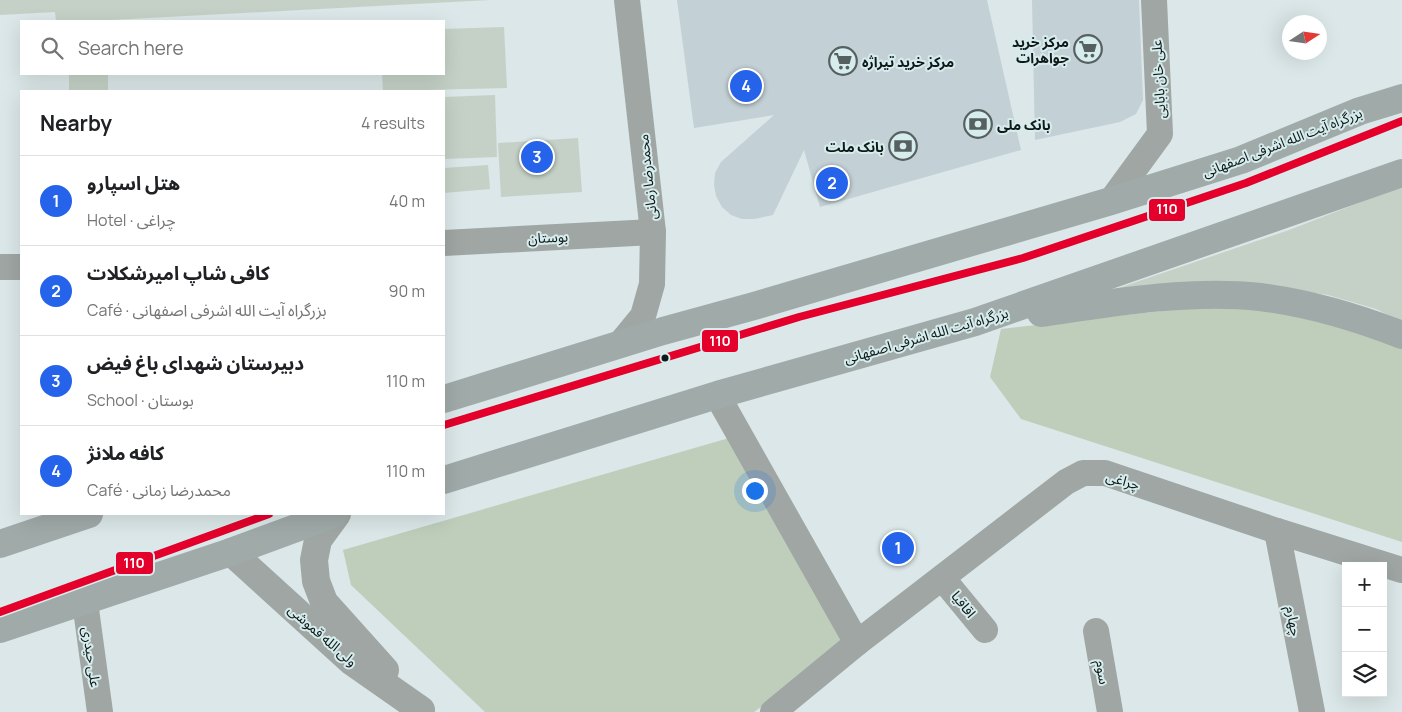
<!DOCTYPE html>
<meta charset="utf-8">
<style>
:root{--surface:#fff;--page:#f6f6f6;--text:#202124;--muted:#757577;--line:#e0e0e0;--accent:#2563eb}
body{margin:0;font-family:Manrope,"Noto Sans Arabic",sans-serif;background:var(--page);color:var(--text)}
.controls{position:absolute;right:15px;bottom:15px;display:grid;overflow:hidden;border-radius:0px;box-shadow:0 5px 20px #0002}
.controls button{width:45px;height:45px;display:grid;place-items:center;padding:0;border:0;border-bottom:1px solid var(--line);background:var(--surface);color:var(--text);font:25px sans-serif}
.compass{position:absolute;left:1282px;top:15px;width:45px;height:45px;border-radius:50%;background:var(--surface);box-shadow:0 5px 20px #0002;rotate:78deg}
.you{position:absolute;left:754px;top:490px;width:18px;height:18px;margin:-12px;border:4px solid #fff;border-radius:50%;background:#1a73e8;box-shadow:0 0 0 8px #1a73e833}
.badge{display:grid;place-items:center;width:32px;height:32px;border-radius:50%;background:var(--accent);color:#fff;font-size:16px;font-weight:700}
.pin{position:absolute;translate:-50% -50%;border:2px solid #fff;box-shadow:0 1px 5px #0006}
.list{margin:0;padding:0;list-style:none}
h2{display:flex;justify-content:space-between;align-items:center;height:65px;margin:0;padding:0 20px;font-size:21px}
h2 small{font-size:16px;font-weight:400;color:var(--muted)}
.list li{display:grid;grid-template-columns:32px 1fr auto;gap:15px;align-items:center;box-sizing:border-box;height:90px;padding:0 20px;border-top:1px solid var(--line)}
.list b{display:block;font-size:19px;white-space:nowrap}
.list p{margin:0;font-size:16px;white-space:nowrap;color:var(--muted)}
.list em{font-size:16px;font-style:normal;color:var(--muted)}
.icon{flex:none;width:28px;height:28px;fill:none;stroke:currentColor;stroke-width:2;stroke-linecap:round;stroke-linejoin:round}
.map{position:relative;flex:none;width:1402px;height:712px;overflow:hidden}
.search{position:absolute;background:var(--surface);box-shadow:0 5px 20px #0002;left:20px;top:20px;width:425px;height:55px;display:flex;align-items:center;gap:12px;box-sizing:border-box;padding:0 18px;border-radius:0px;color:var(--muted);font-size:19px}
.panel{position:absolute;background:var(--surface);box-shadow:0 5px 20px #0002;left:20px;top:90px;width:425px;height:425px;border-radius:0px}
.map>svg:first-child{display:block}
.green{fill:#c5d1c6}
.forest{fill:#becebb}
.building{fill:#c3d0d5}
.lines{fill:none;stroke-linecap:round;stroke-linejoin:round}
.minor{stroke:#9fa6a3;stroke-width:26}
.tertiary{stroke:#9fa6a3;stroke-width:28}
.trunk{stroke:#a0aaa9;stroke-width:28}
.bus-1-casing{stroke:#d6eced;stroke-width:11}
.bus-1{stroke:#e4002b;stroke-width:8}
.bus-dot{fill:#101818;stroke:#d6eced;stroke-width:2}
.labels{text-anchor:middle;dominant-baseline:central;stroke-width:4;stroke-linejoin:round;paint-order:stroke}
.poi-label{font-size:14px;font-weight:bold;fill:#101818;stroke:#d6eced;text-anchor:end}
.street-label{font-size:14px;fill:#101818;stroke:#d6eced}
.line-badge{stroke:#d6eced;stroke-width:2}
.badge-label{font-size:14px;text-anchor:middle;font-weight:bold;fill:#fff}
</style>
<div class="map">
<svg width="1402" height="712" viewBox="0 0 1402 712">
<rect width="100%" height="100%" fill="#dbe7e8"/>
<g class="green">
<path d="M0 0H490L92 21H56L55 12 0 15Z"/>
<path d="M504 27 507 88 383 91 382 74H444V29Z"/>
<rect x="69" y="74" width="39" height="17"/>
<path d="M495 95 497 157 444 159V97Z"/>
<path d="M578 138 582 192 501 197 498 143Z"/>
<path d="M488 165 490 189 444 193V168Z"/>
<path d="M1402 186V322L1376 309 1328 295 1269 286 1098 295 1289 230Z"/>
</g>
<g class="forest">
<path d="M1234 303 1305 316 1402 347V542L1021 419 990 377 1001 329Z"/>
<path d="M729 438 844 646 754 712H485L351 585 343 550Z"/>
</g>
<g class="building">
<path d="M677 0H987L1021 150 820 207 804 150 773 215 754 219H742L731 215 722 207 716 196 714 185 715 173 721 162 774 115 694 128Z"/>
<path d="M1032 0H1139L1143 100 1136 114 1120 122 1035 140Z"/>
</g>
<g class="lines">
<g class="minor">
<path d="M1111 201 1160 134 1154 0"/>
<path d="M444 243 653 232"/>
<path d="M0 267H21"/>
<path d="M620 344 643 316 652 284 653 232 627 0"/>
<path d="M717 395 857 643"/>
<path d="M1277 531 1312 712"/>
<path d="M943 579 985 630"/>
<path d="M85 602 100 712"/>
<path d="M1096 631 1110 712"/>
<path d="M773 712 857 643 1066 482 1083 473H1105L1277 531 1402 570"/>
</g>
<g class="tertiary">
<path d="M337 514 318 540 314 560 316 581 324 602 385 670"/>
<path d="M231 552 351 661 421 710"/>
</g>
<g class="trunk">
<path d="M1041 313C1109 303 1191 289 1260 297 1309 303 1356 317 1402 335"/>
<path d="M444 399 663 331 754 306 1111 201 1241 160 1360 111 1402 98"/>
<path d="M444 480 717 395 975 322 1402 173"/>
<path d="M0 544 89 514"/>
<path d="M0 629 231 552 334 514"/>
</g>
<defs>
<g id="bus-1">
<path d="M444 425 799 317 1023 258 1246 183 1402 121"/>
<path d="M0 612 269 514"/>
</g>
</defs>
<use href="#bus-1" class="bus-1-casing"/>
<use href="#bus-1" class="bus-1"/>
</g>
<defs>
<symbol id="supermarket-ring" viewBox="-11 -11 22 22"><circle r="9.5" fill="#d6eced" stroke="#576061" stroke-width="1.5"/><path d="M-6-5.5h2.5l.6 2H6L4.5 2H-2.5L-4.4-4H-6ZM-1.5 3.2a1.3 1.3 0 1 0 .1 0ZM3 3.2a1.3 1.3 0 1 0 .1 0Z" fill="#576061"/></symbol>
<symbol id="bank-ring" viewBox="-11 -11 22 22"><circle r="9.5" fill="#d6eced" stroke="#576061" stroke-width="1.5"/><path d="M-6-4H6V4H-6ZM0-2.3a2.3 2.3 0 1 0 0 4.6a2.3 2.3 0 1 0 0-4.6Z" fill="#576061"/></symbol>
</defs>
<g fill-rule="evenodd">
<use href="#supermarket-ring" x="1072" y="33" width="32" height="32"/>
<use href="#supermarket-ring" x="827" y="45" width="32" height="32"/>
<use href="#bank-ring" x="962" y="108" width="32" height="32"/>
<use href="#bank-ring" x="887" y="130" width="32" height="32"/>
</g>
<circle class="bus-dot" cx="665" cy="358" r="4.5"/>
<g class="labels">
<g class="poi-label">
<text x="1069" y="41">مرکز خرید<tspan x="1069" dy="16">جواهرات</tspan></text>
<text x="862" y="61" text-anchor="start">مرکز خرید تیراژه</text>
<text x="997" y="124" text-anchor="start">بانک ملی</text>
<text x="884" y="146">بانک ملت</text>
</g>
<g class="street-label">
<text transform="translate(1158 79) rotate(-93)">علی خان بابایی</text>
<text transform="translate(1282 142) rotate(-21)">بزرگراه آیت الله اشرفی اصفهانی</text>
<text transform="translate(647 177) rotate(-96)">محمدرضا زمانی</text>
<text transform="translate(548 237) rotate(-3)">بوستان</text>
<text transform="translate(926 335) rotate(-16)">بزرگراه آیت الله اشرفی اصفهانی</text>
<text transform="translate(1123 480) rotate(16)">چراغی</text>
<text transform="translate(964 604) rotate(51)">اقاقیا</text>
<text transform="translate(1294 621) rotate(79)">چهارم</text>
<text transform="translate(323 635) rotate(41)">ولی الله قموشی</text>
<text transform="translate(92 657) rotate(82)">علی حیدری</text>
<text transform="translate(1103 672) rotate(80)">سوم</text>
</g>
</g>
<g class="line-badge">
<rect x="1148" y="198" width="38" height="24" rx="5" fill="#e4002b"/>
<rect x="701" y="329" width="38" height="24" rx="5" fill="#e4002b"/>
<rect x="115" y="551" width="39" height="24" rx="5" fill="#e4002b"/>
</g>
<g class="badge-label">
<text x="1167" y="214">110</text>
<text x="720" y="346">110</text>
<text x="134" y="568">110</text>
</g>
</svg>
<div class="controls">
<button>+</button>
<button>−</button>
<button><svg class="icon" aria-label="layers" viewBox="0 0 24 24"><path d="M12 4l9 5-9 5-9-5zM3 14l9 5 9-5"/></svg></button>
</div>
<svg class="compass" viewBox="-18 -18 36 36"><path d="M0-13l5 13h-10z" fill="#e53935"/><path d="M0 13l5-13h-10z" fill="#757577"/></svg>
<div class="you"></div>
<div class="pin badge" style="left:898px;top:548px">1</div>
<div class="pin badge" style="left:832px;top:183px">2</div>
<div class="pin badge" style="left:537px;top:157px">3</div>
<div class="pin badge" style="left:746px;top:86px">4</div>
<div class="search"><svg class="icon" aria-label="search" viewBox="0 0 24 24"><circle cx="10" cy="10" r="6"/><path d="M15 15l6 6"/></svg>Search here</div>
<section class="panel">
<h2>Nearby<small>4 results</small></h2>
<ul class="list">
<li><span class="badge">1</span><div><b>هتل اسپارو</b><p>Hotel · چراغی</p></div><em>40 m</em></li>
<li><span class="badge">2</span><div><b>کافی شاپ امیرشکلات</b><p>Café · بزرگراه آیت الله اشرفی اصفهانی</p></div><em>90 m</em></li>
<li><span class="badge">3</span><div><b>دبیرستان شهدای باغ فیض</b><p>School · بوستان</p></div><em>110 m</em></li>
<li><span class="badge">4</span><div><b>کافه ملانژ</b><p>Café · محمدرضا زمانی</p></div><em>110 m</em></li>
</ul>
</section>
</div>
